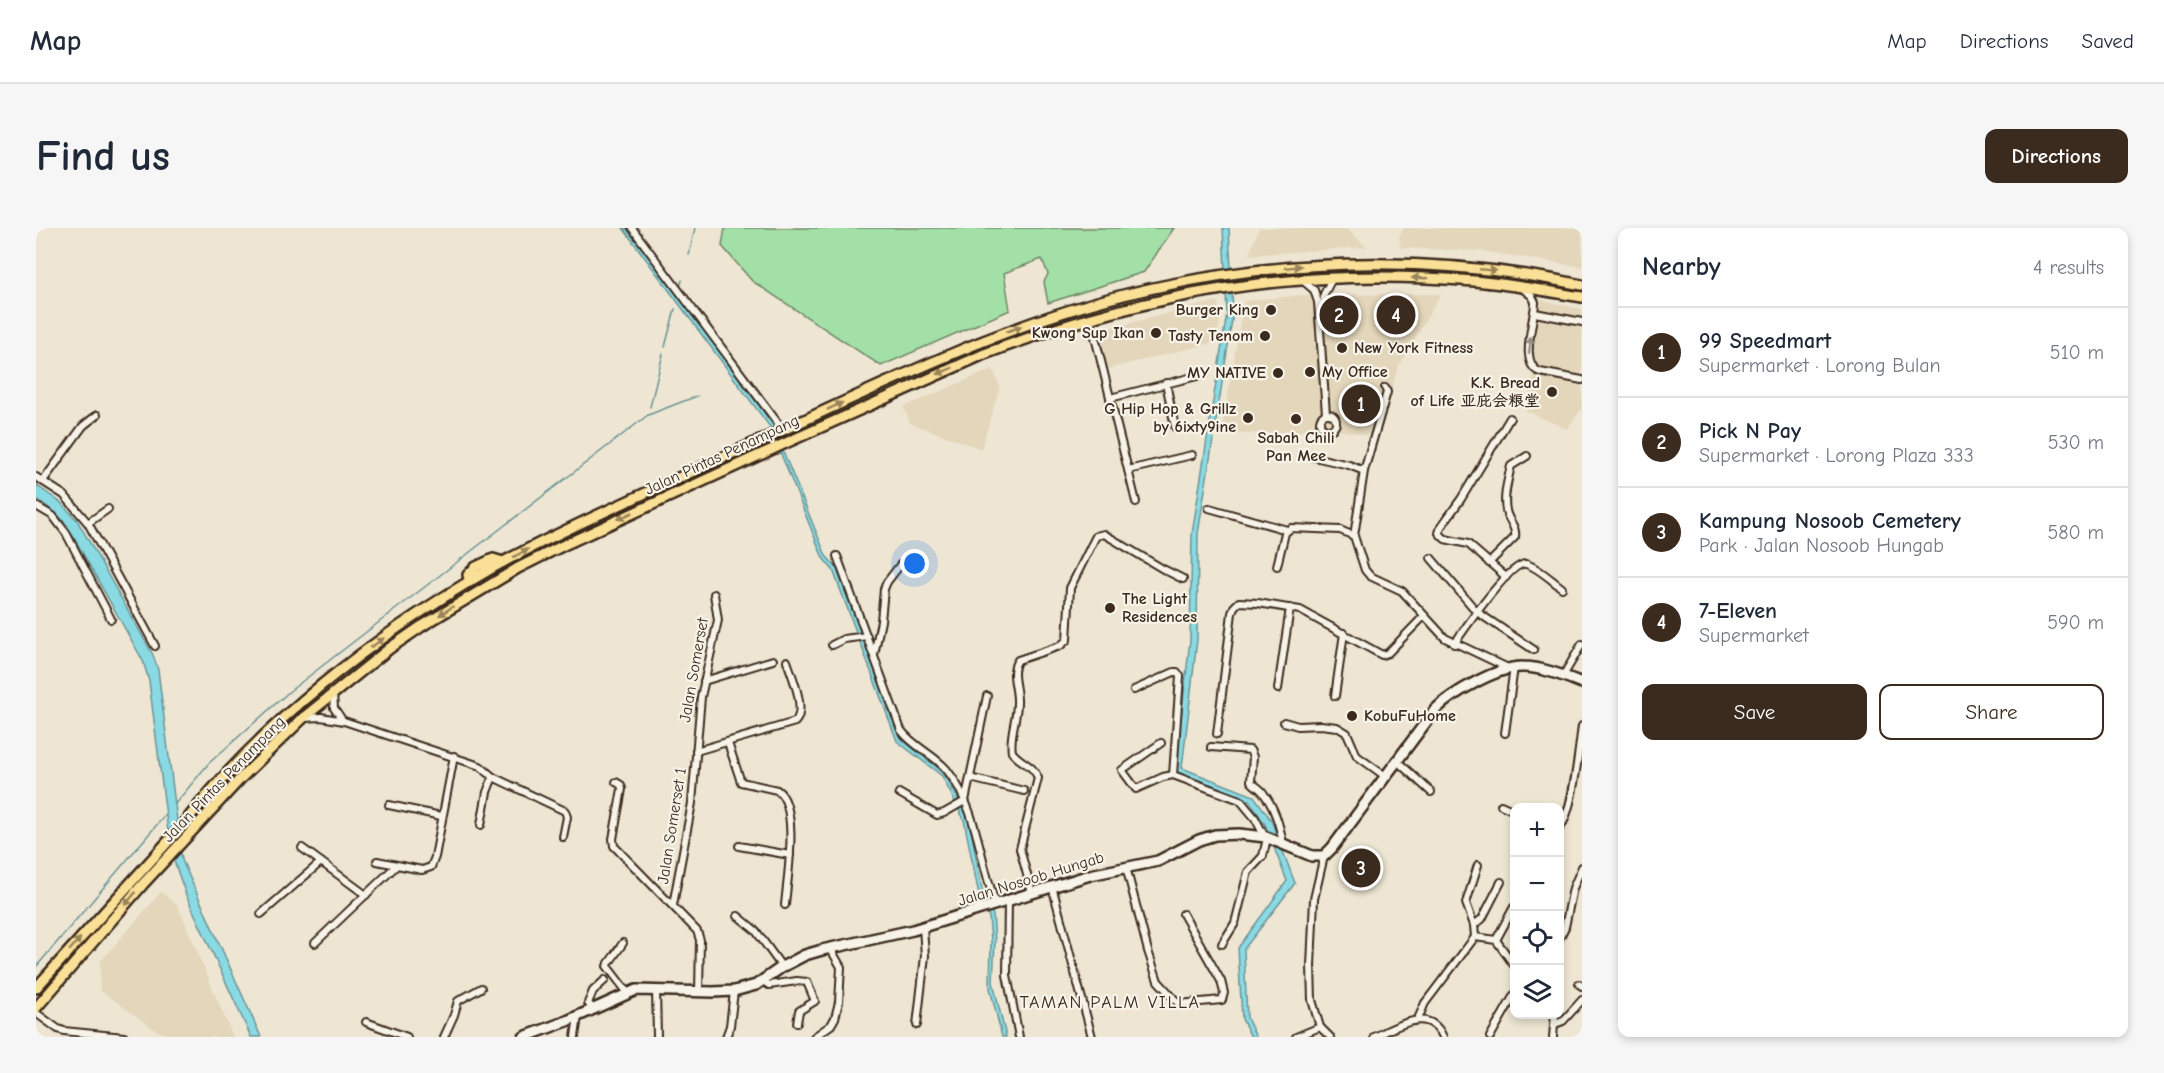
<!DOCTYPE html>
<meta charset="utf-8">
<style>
:root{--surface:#fff;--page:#f6f6f7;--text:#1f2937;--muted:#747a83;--line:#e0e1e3;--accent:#3b2a1e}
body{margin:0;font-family:"Comic Neue","LXGW WenKai TC",sans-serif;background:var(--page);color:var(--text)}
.controls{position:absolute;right:18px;bottom:18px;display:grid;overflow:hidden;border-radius:12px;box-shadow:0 3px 9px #0003}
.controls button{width:54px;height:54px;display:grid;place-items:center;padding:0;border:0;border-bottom:2px solid var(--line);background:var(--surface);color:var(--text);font:30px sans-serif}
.you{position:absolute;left:879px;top:336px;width:21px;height:21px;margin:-15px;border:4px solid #fff;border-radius:50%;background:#1a73e8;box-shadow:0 0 0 9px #1a73e833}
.badge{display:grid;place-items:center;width:39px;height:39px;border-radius:50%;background:var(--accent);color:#fff;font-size:20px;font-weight:700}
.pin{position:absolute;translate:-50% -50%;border:3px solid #fff;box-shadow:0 2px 6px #0006}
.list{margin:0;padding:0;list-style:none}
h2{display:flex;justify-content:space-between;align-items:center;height:78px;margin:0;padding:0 24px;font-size:26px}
h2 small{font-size:20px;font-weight:400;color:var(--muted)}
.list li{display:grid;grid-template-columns:39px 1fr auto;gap:18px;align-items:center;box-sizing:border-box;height:90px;padding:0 24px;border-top:2px solid var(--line)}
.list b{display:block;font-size:22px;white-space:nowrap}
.list p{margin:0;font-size:20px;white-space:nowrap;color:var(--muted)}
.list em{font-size:20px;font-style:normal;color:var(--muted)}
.actions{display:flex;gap:12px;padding:18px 24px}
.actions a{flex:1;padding:14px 0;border:2px solid var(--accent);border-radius:12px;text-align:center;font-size:21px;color:var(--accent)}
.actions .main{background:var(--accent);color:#fff}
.icon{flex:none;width:33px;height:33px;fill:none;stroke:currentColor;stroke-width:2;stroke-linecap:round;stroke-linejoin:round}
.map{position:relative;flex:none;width:1546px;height:809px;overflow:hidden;border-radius:12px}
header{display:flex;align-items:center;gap:36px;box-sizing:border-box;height:84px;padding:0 30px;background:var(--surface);border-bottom:2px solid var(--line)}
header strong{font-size:28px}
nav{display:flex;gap:33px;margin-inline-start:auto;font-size:21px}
.intro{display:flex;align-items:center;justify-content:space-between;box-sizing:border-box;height:144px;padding:0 36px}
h1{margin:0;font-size:42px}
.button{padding:15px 27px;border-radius:12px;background:var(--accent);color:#fff;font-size:21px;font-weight:700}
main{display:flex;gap:36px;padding:0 36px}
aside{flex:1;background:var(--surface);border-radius:12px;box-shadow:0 3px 9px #0003}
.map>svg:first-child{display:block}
.built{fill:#e3d6ba}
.green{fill:#a2e0a8;stroke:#6e8563;stroke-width:1.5}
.water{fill:#8adae4;stroke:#6a9495;stroke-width:1.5}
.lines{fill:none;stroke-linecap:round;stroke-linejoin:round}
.stream{stroke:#6a9495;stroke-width:1.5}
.street-casing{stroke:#3b2a1e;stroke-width:10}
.secondary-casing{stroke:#3b2a1e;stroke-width:14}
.primary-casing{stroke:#3b2a1e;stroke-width:14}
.street{stroke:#f7f3e8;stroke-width:6}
.secondary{stroke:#f7f3e8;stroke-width:9}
.primary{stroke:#fadf96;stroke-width:9}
.oneway{fill:#9a845a}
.oneway2{fill:#998e83}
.poi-dot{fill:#3b2a1e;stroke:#f7f3e8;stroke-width:2}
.labels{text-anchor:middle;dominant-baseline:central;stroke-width:4.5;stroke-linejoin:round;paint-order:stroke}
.poi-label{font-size:16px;font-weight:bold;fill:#3b2a1e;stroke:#f7f3e8;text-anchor:end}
.street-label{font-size:16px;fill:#3b2a1e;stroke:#f7f3e8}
.neighbourhood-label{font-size:18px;letter-spacing:1.5px;fill:#3b2a1e;stroke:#f7f3e8}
</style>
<header>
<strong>Map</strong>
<nav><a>Map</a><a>Directions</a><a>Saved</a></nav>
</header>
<div class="intro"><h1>Find us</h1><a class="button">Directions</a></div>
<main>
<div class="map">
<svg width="1546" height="809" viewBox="0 0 1546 809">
<rect width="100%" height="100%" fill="#eee6d3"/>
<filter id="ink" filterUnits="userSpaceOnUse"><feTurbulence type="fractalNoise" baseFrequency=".0167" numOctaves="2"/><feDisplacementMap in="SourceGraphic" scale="12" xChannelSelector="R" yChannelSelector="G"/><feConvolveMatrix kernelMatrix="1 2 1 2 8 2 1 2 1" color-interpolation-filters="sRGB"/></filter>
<g filter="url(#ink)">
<g class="built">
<path d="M1223 0H1310L1331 19 1213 27Z"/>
<path d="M1368 0H1546V39L1446 23 1365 20 1363 9Z"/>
<path d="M1405 66 1362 139 1342 209 1302 202 1185 207 1208 73 1268 67Z"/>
<path d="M1504 72 1546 81V180L1531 201 1490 183 1499 142 1491 132Z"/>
<path d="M1181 73 1185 87 1180 114 1071 141 1062 103Z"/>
<path d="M957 141 964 159 945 221 874 195 867 179Z"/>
<path d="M125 664 142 678 197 809H142L121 803 64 762V734Z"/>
</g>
<path class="green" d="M689 0H1138L1108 44 1012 75 1008 54 1012 46 1006 31 968 45 974 82 845 138 716 53 686 18Z"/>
<g class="water">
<path d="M587 0 594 2 735 194 790 328 800 339 864 510 908 545 933 591 946 661 957 687 959 713 957 754 970 809H966L954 760 955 713 953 689 942 662 928 592 906 548 861 513 797 342 787 330 734 199Z"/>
<path d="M1187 0H1193L1197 86 1162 306 1161 412 1146 540 1218 568 1235 592 1259 655 1208 721 1211 790 1220 809H1215L1206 791 1202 720 1251 653 1229 596 1213 572 1139 545 1154 412 1156 306 1191 85Z"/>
<path d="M0 257 24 274 41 292 117 427 122 442 146 632 225 809H215L150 667 138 633 132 604 113 453 107 433 31 297 22 287 0 270Z"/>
</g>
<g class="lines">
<g class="stream">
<path d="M653 27 659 0"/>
<path d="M644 60 646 52"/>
<path d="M629 119 639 81"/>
<path d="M614 179 627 126"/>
<path d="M139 576 173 535 255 462 612 187 661 168"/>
<path d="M0 739 130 586"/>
</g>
<defs>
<g id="street">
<path d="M596 0 747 202"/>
<path d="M1266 52 1278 62 1282 74 1290 186"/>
<path d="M1486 60 1496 68 1499 74C1499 92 1482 136 1504 144L1546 152"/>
<path d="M1499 85 1546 94"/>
<path d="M1287 90 1288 66 1297 49"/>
<path d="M1056 97 1100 274"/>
<path d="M1130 155 1139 199"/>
<path d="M1349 160 1351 164 1328 243 1318 308 1329 342 1334 348 1366 363 1409 410 1472 440"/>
<path d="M1074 170 1169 146"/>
<circle cx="1292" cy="194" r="8"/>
<path d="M1278 229 1313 237 1328 243"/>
<path d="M1092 242 1156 227"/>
<path d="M0 249 28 267 52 295 119 418"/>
<path d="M7 253 47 198 61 187"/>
<path d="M0 278 17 288 30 305 75 391"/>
<path d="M1173 280 1251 302"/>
<path d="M52 295 72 281"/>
<path d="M801 328 865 502C877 519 898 526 911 542 942 581 943 632 960 677"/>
<path d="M1395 330 1441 384 1498 422"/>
<path d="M1453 335 1479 309C1481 298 1471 292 1470 282 1467 269 1472 251 1475 238L1491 228"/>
<path d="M1241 338 1249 305 1255 300 1304 302 1318 308"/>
<path d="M1470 349 1432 316 1409 311 1403 305 1405 299 1425 271 1474 190"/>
<path d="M1418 416C1428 402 1475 333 1490 336 1502 339 1516 353 1526 360"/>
<path d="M796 417 808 411 831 408"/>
<path d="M838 427 845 393 848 361 851 354 864 337"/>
<path d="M1527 448 1546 416"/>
<path d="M668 453 737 432"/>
<path d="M1242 461 1254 380"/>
<path d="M1098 462 1138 444H1141L1144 448 1137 547"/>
<path d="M297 465 298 480 307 493"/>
<path d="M1299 468 1308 405"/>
<path d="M268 490 285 489 308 493 444 538 457 549 529 583 531 589 527 609"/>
<path d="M1248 494 1262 498 1285 497 1301 499 1311 505 1321 528 1349 548"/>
<path d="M1469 505 1478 439"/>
<path d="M1181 506 1196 385 1198 379 1203 374 1222 375 1264 382 1346 427 1352 425 1388 388"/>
<path d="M692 515 705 554 741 562C764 577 751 652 749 677"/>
<path d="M1125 515 1086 542 1100 561 1127 549 1137 547 1204 572 1219 590 1229 609"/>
<path d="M1175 519 1214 522 1217 529 1215 553C1218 558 1225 560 1228 566 1239 580 1244 598 1247 616"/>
<path d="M660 523 759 494C771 482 756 448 751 433"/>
<path d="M1361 533 1395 564"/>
<path d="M934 550 988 563"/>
<path d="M580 554 585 557 586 561 577 611 578 618 661 703 664 712 663 763"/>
<path d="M863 565 901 587 908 585 929 573 951 468"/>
<path d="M353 577 405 588"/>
<path d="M1465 577 1478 583"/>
<path d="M445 597 451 564 457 549"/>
<path d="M1524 599C1537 585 1543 519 1546 498"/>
<path d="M703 618 754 627"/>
<path d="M266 620 330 667"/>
<path d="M1288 628 1278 671 1275 738 1276 772 1284 799 1294 809"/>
<path d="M341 633 386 642 395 639 399 629 418 528"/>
<path d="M1090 639 1112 723 1122 753 1143 776 1186 772 1188 765 1185 753 1147 686"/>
<path d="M1016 658 1056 809"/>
<path d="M996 665 984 621 1002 550C997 536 984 535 976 524 973 508 981 491 981 475 982 460 973 444 982 432L1024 418 1031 412 1034 360 1060 308 1068 306 1127 341 1147 351"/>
<path d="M972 674 971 747 983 809"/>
<path d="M637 677 656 575 665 469 682 392 678 366"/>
<path d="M225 686 285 634"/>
<path d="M702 688 720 703 746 739"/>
<path d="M1438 697 1446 691 1465 654"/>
<path d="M1439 709 1438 697 1430 675 1442 637"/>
<path d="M1524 709 1529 699 1537 660 1546 639"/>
<path d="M1460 712 1478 679"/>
<path d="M279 715 360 638"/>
<path d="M587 715 571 738 591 764"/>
<path d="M1186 716 1199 695 1212 644 1227 628 1231 610"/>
<path d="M727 753 733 757 761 753 771 754 779 773 763 783 761 795"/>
<path d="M1543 756 1546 758"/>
<path d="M620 761 621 809"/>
<path d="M557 781 552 775 557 763 569 752"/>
<path d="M0 785 22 801 28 803 88 809"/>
<path d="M1382 791 1389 775 1439 709 1460 712 1478 737"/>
<path d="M330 794 371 809"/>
<path d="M1519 796 1527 793 1546 772"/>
<path d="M881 797 889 728 887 699"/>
<path d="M408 809 418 787 422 773 445 760"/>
<path d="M539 809 542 788"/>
<path d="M690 809 694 798 698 763"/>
<path d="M778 809 795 797 799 790 803 774 805 739 794 720"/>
<path d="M1260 809 1284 799"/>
<path d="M1338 809C1360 799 1393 777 1407 809"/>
<path d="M1454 809 1478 767"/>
<path d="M1517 809 1519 786"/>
</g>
<path id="secondary" d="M488 809 531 793 600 762 677 764 698 763 720 757 746 739 769 727 786 722 877 702 1054 647 1122 633 1163 612 1179 607 1203 606 1230 609 1276 628H1288L1296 620 1399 482C1416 465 1463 438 1487 439 1506 439 1528 448 1546 455"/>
<g id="primary">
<path d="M434 354 432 347 440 339 457 331 467 334"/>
<path d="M0 760 146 598C226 495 339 408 451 343 491 320 534 300 577 280 633 254 690 228 747 202 871 145 993 85 1127 58 1265 29 1408 28 1546 57"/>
<path d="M0 780 107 656 205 550 267 490 354 420 386 398 482 340 528 317 752 214 946 127C1110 64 1262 38 1438 53 1474 56 1510 63 1546 69"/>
</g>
</defs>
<use href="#street" class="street-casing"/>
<use href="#secondary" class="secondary-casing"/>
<use href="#primary" class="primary-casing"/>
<use href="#street" class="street"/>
<use href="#secondary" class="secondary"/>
<use href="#primary" class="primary"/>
</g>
<defs><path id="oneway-solid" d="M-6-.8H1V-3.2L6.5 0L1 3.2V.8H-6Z" transform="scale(1.5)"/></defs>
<g class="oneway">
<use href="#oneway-solid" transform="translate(1257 39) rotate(-6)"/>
<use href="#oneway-solid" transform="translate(1452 42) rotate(5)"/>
<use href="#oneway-solid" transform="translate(1384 50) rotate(-178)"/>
<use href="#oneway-solid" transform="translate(978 101) rotate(-20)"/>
<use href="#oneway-solid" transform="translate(909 143) rotate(157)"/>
<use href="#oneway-solid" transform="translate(799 178) rotate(-25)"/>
<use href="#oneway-solid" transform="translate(589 288) rotate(155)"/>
<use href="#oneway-solid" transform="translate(485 325) rotate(-28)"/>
<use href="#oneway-solid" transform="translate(410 383) rotate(147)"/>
<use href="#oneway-solid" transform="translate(341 415) rotate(-36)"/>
<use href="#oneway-solid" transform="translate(94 671) rotate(130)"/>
<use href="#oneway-solid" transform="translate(39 716) rotate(-49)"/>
</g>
<use class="oneway2" href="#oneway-solid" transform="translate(1494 117) rotate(-83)"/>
</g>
<g class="poi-dot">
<circle cx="1235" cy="82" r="6"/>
<circle cx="1120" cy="105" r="6"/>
<circle cx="1229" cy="108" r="6"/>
<circle cx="1306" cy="120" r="6"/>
<circle cx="1274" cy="144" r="6"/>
<circle cx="1242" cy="145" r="6"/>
<circle cx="1516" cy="164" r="6"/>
<circle cx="1212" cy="190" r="6"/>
<circle cx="1260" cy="191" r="6"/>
<circle cx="1074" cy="380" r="6"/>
<circle cx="1316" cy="488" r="6"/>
</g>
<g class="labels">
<g class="poi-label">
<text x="1223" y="82">Burger King</text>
<text x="1108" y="105">Kwong Sup Ikan</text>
<text x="1217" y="108">Tasty Tenom</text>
<text x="1318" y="120" text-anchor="start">New York Fitness</text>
<text x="1286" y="144" text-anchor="start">My Office</text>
<text x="1230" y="145">MY NATIVE</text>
<text x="1504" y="155">K.K. Bread<tspan x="1504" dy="18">of Life 亚庇会粮堂</tspan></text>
<text x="1200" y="181">G Hip Hop &amp; Grillz<tspan x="1200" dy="18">by 6ixty9ine</tspan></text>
<text x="1260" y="210" text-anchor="middle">Sabah Chili<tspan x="1260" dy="18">Pan Mee</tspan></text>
<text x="1086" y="371" text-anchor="start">The Light<tspan x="1086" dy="18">Residences</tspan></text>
<text x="1328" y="488" text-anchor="start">KobuFuHome</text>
</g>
<g class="street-label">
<text transform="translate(686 227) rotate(-25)">Jalan Pintas Penampang</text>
<text transform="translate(658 442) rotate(-80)">Jalan Somerset</text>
<text transform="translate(188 551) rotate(-46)">Jalan Pintas Penampang</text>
<text transform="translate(636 598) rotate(-81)">Jalan Somerset 1</text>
<text transform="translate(995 651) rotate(-17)">Jalan Nosoob Hungab</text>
</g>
<g class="neighbourhood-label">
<text x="1074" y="774">TAMAN PALM VILLA</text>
</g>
</g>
</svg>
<div class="controls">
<button>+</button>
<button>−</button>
<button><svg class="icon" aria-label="locate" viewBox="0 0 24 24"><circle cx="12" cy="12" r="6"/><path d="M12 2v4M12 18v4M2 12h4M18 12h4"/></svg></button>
<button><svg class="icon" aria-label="layers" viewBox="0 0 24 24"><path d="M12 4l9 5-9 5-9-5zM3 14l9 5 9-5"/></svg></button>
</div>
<div class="you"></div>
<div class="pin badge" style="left:1325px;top:176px">1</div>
<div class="pin badge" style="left:1303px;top:87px">2</div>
<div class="pin badge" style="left:1325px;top:640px">3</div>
<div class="pin badge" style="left:1360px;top:87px">4</div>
</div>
<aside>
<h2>Nearby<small>4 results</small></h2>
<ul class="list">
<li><span class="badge">1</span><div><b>99 Speedmart</b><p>Supermarket · Lorong Bulan</p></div><em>510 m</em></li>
<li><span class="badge">2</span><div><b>Pick N Pay</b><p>Supermarket · Lorong Plaza 333</p></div><em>530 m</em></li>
<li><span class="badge">3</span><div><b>Kampung Nosoob Cemetery</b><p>Park · Jalan Nosoob Hungab</p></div><em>580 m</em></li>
<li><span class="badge">4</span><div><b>7-Eleven</b><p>Supermarket</p></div><em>590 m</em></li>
</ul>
<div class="actions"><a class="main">Save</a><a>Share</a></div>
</aside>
</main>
